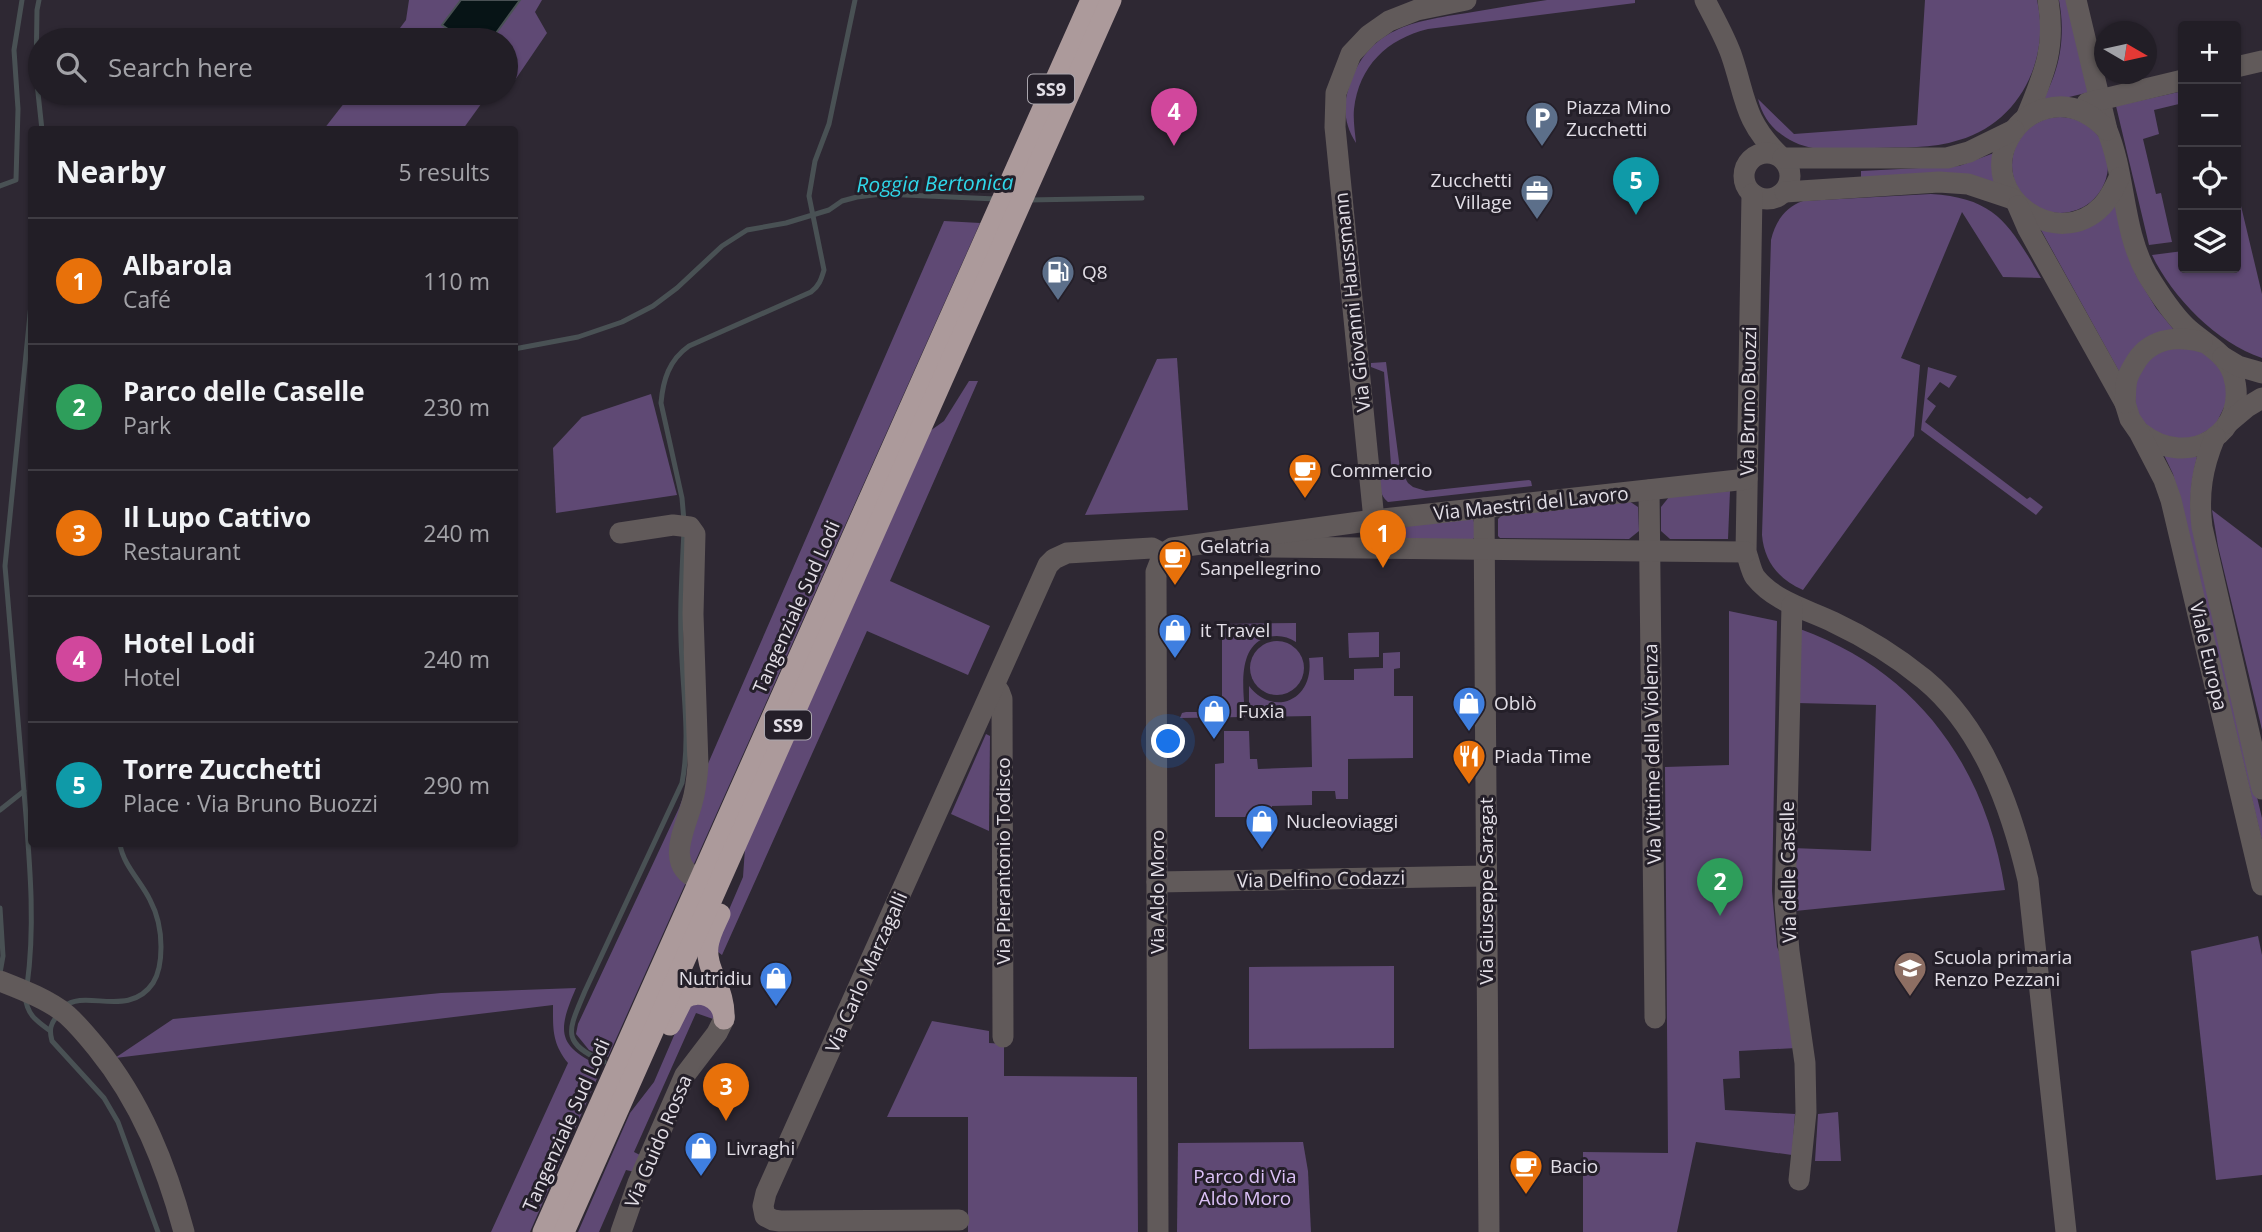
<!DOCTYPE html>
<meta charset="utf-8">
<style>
:root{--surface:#221e26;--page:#2e2b32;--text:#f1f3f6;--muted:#a2a2a7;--line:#3f3c43;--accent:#2563eb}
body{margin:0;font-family:"Open Sans",sans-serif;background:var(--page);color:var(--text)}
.controls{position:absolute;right:21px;top:21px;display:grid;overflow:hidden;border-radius:7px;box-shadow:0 2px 5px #0004}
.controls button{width:63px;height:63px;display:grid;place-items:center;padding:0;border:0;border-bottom:2px solid var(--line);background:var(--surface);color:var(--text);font:35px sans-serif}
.compass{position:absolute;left:2094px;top:21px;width:63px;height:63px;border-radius:50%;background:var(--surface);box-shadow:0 2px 5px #0004;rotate:99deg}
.you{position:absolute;left:1169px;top:742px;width:24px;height:24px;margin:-18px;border:5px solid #fff;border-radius:50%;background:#1a73e8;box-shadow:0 0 0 10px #1a73e833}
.badge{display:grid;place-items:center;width:46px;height:46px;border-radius:50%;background:var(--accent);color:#fff;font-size:23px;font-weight:700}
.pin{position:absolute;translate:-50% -58px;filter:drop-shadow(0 2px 4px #0008)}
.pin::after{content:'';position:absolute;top:37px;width:24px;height:21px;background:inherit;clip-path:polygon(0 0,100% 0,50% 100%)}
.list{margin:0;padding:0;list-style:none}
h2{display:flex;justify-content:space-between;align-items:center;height:91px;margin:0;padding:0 28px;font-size:30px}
h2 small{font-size:23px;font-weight:400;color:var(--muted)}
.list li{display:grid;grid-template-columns:46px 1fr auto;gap:21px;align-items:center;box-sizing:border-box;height:126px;padding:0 28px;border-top:2px solid var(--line)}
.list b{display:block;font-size:26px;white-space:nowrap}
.list p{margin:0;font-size:23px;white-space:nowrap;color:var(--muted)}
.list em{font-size:23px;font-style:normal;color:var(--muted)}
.icon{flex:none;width:38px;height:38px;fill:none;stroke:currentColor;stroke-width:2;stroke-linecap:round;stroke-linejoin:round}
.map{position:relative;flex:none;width:2262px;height:1232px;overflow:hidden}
.search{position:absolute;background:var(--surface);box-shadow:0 2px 5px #0004;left:28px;top:28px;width:490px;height:77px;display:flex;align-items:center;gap:18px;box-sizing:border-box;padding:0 24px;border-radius:38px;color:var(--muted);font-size:26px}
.panel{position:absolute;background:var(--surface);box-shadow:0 2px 5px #0004;left:28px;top:126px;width:490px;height:721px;border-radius:7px}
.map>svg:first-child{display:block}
.green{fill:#5f4974}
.water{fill:#071416;stroke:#495154;stroke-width:2}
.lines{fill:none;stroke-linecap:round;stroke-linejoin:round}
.stream{stroke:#495154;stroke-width:5}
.minor{stroke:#615a5a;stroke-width:21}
.highway{stroke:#ac9a9b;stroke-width:21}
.labels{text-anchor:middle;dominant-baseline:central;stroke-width:6;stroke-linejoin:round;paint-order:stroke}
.shield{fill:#241f29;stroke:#a9a5ad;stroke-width:2}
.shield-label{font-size:18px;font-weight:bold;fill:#e2dee6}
.poi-label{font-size:19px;fill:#e2dee6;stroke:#241f29;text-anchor:start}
.street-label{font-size:19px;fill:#e2dee6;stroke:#241f29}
.park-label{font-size:19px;fill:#dcc1f7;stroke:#241f29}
.water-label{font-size:21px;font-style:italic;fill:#2fd7e9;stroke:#241f29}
</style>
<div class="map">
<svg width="2262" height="1232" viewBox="0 0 2262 1232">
<rect width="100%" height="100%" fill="#2e2833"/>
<g class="green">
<path d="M409 0H542L535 12 547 33 511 86 506 84V40H391L406 20Z"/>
<path d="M1547 0H1635V3L1428 29C1387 39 1359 66 1354 109 1353 120 1355 132 1356 143 1345 126 1342 107 1349 87 1367 28 1414 21 1467 13 1494 8 1521 4 1547 0Z"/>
<path d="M1925 0H2037C2051 59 2019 123 1959 140 1932 149 1902 147 1874 148 1848 149 1819 154 1794 142 1775 133 1763 119 1758 99L1794 134 1917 125Z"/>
<path d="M2059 0H2068L2090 92 2044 103 2042 102C2060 70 2066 37 2059 0Z"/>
<path d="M2183 91V103L2154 110 2159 134 2143 139 2156 194 2161 193 2172 242 2149 245 2116 106Z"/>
<path d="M352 93H489L463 129H324Z"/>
<circle cx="2060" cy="165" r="48"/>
<path d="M1994 153 1999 185 1861 177V171L1959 166Z"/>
<path d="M2236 185 2262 294V358C2217 343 2172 297 2152 255L2183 251V268H2236Z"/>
<path d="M1931 194C1996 198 2010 225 2041 278L2003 277 1962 212 1901 358 1920 365 1914 436 1803 590C1779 580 1764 561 1762 535L1771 240C1775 222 1785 207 1803 201Z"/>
<path d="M2115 203 2136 275 2156 308 2174 330 2120 373 2041 230Z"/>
<path d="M944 221 980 223 608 1057 589 1050 576 1034 578 1024 679 808 691 777 707 766Z"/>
<path d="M2165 347 2198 348 2223 370 2228 399 2215 426 2189 441 2160 437 2137 416 2133 383 2139 367Z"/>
<path d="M1177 358 1188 510 1085 515 1157 359Z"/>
<path d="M1386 362 1400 469 1408 483 1413 487 1426 491 1529 480 1531 481 1532 486 1388 502C1379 495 1380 485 1379 474L1392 478 1384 372 1371 367V363Z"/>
<path d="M1928 367 1957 376 1949 388 1940 382 1927 399 1936 406 1925 422 2027 499 2030 497 2043 507 2036 515 1921 430Z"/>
<path d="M969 381H978L890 581 990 626 968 675 867 631 722 955 718 952 719 933 743 877 745 848 930 431 944 421Z"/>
<path d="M651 394 677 495 556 513 553 448 582 417Z"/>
<path d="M2163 453 2197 457C2191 480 2189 500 2192 523L2262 818V841L2185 519 2173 474Z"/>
<path d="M1730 491 1728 539H1670L1661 531V507L1669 497Z"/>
<path d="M1629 501 1638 507 1639 531 1629 539 1500 538 1498 536V519L1502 515Z"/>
<path d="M2212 510 2262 548V730L2218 546Z"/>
<path d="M1473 518 1477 535 1473 539H1404L1397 529 1399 525Z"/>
<path d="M1729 611 1777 621 1772 891 1777 947 1782 958 1796 1048 1739 1051 1740 1078 1723 1079 1725 1110 1795 1114 1792 1155 1696 1142 1677 1232H1583V1152L1668 1153 1665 767 1729 765Z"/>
<path d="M1296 623V642C1287 636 1276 634 1265 638 1236 649 1244 692 1245 717L1180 718 1182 713 1186 712H1222V624Z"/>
<path d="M1800 629C1919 672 1986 768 2005 890L1795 911 1792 848 1871 851 1876 705 1797 703Z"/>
<path d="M1379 632V657L1349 658 1348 633Z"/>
<circle cx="1277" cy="668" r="27"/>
<path d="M1400 652V668L1394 669V696H1413V758L1348 759V799H1336L1335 791H1312V805L1272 806V817H1215V764L1224 763V731H1249L1250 759H1257L1258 769 1312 767 1311 716 1249 717V686C1275 719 1315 698 1309 658L1323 657 1324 680H1354V669L1383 668V653Z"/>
<path d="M986 734 990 736 989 831 951 814Z"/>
<path d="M2258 936 2262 955V1175L2216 1180 2191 951Z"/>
<path d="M1394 966V1048L1249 1049V967Z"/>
<path d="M576 988C557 1032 557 1046 602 1067L530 1232H491L568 1063C552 1043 553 1029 553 1005L115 1058 173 1019 441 993Z"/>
<path d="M703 1003 715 1013 713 1019 696 1013 634 1152 646 1158 639 1173 626 1170 599 1232H578L630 1113 654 1082 685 1010 689 1006Z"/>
<path d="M932 1021 989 1031V1043L1004 1044V1076L1137 1077 1138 1232H968V1117H887Z"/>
<path d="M1838 1112 1841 1161H1815L1818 1114Z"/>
<path d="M1303 1142 1308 1171 1311 1232H1177L1178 1143Z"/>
</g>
<path class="water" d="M461 0H520L491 40H464L442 25Z"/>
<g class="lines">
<g class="stream">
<path d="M39 0 37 10 36 74 42 130"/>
<path d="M0 186 16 180 18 109 14 50 22 0"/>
<path d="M1027 200 1142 198"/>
<path d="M514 349 578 337 622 322 653 306 677 288 722 246 747 230 786 223 829 210 842 201 857 197 882 194 996 199"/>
<path d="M684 521 682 498 661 403C663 380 669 360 689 346L811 292C819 286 821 280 824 270L809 196 815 161 829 124 855 0"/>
<path d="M24 791C29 856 36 921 27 986"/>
<path d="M0 810 24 791 5 566 32 294"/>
<path d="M0 908 3 956 0 973"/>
<path d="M25 996C27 1014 35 1020 49 1030"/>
<path d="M64 1007C84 988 129 1019 153 983 160 972 161 960 161 947 161 931 158 915 150 900 141 881 123 865 120 844"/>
<path d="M58 1015C50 1024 49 1030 52 1041L104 1098 118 1122 158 1232"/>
<path d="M604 1062C559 1042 569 1030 585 991L682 783C690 742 684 701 682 660 679 617 682 573 684 530"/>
</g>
<g class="minor">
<path d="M1705 0C1714 18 1724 35 1731 54 1746 97 1743 120 1779 155"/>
<path d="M2076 0 2107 130C2126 176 2122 230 2147 274 2158 292 2170 311 2185 326 2201 342 2225 351 2233 374 2251 432 2189 471 2141 433"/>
<path d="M2236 67 2262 61"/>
<path d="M2087 103 2183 80"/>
<path d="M2026 118C2044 74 2056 49 2048 0"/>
<path d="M2107 130C2090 112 2070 102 2045 109 2029 113 2017 124 2009 138 1977 196 2057 253 2102 206 2110 198 2114 188 2119 178"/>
<circle cx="1767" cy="176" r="23"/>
<path d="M1783 158H1947L1969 152 2014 130"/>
<path d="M1785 192 1939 182 1968 184 2013 199"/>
<path d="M1752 194 1746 552C1749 560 1751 571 1755 577 1775 602 1806 609 1833 622 1865 637 1897 657 1924 679 1983 728 2011 807 2028 880L2066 1232"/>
<path d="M2018 206 2028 229 2125 403 2130 419 2139 432 2164 480 2171 500 2262 885"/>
<path d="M2223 357 2238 366 2262 373"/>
<path d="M2125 403C2126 396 2125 388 2127 380 2128 375 2131 370 2134 365 2148 339 2175 335 2202 342"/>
<path d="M2228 423 2247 407 2262 398"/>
<path d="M2215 437C2202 468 2198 494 2202 527L2262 789"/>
<path d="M1649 490 1655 1018"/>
<path d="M1484 508 1489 1232"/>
<path d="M620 533 673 525 690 527 695 534 693 614 698 765C697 778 696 790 692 803 685 830 664 865 699 880"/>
<path d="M1264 547 1746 552"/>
<path d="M1389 548 1374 520 1335 127 1336 93 1351 54 1369 35 1389 21 1417 10 1466 0"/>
<path d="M1163 554 1172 548 1374 520 1747 479"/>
<path d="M1792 605 1785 904 1789 951 1805 1063 1806 1112 1799 1180"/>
<path d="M994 688 999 691 1002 699 1003 1037"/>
<path d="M1157 882 1486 876"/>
<path d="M0 981C23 990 49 1000 67 1015 78 1025 88 1037 97 1048 141 1102 166 1165 184 1232"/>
<path d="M959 1220 780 1221 773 1220 765 1216 763 1206 766 1193 1048 565 1054 559 1067 553 1152 548 1163 554"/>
<path d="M621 1232 638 1183 685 1075 717 1033 724 1019"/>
<path d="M1158 1232 1156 572 1163 554"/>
</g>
<g class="highway">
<path d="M720 914C715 925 709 935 708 947 705 969 726 990 724 1019"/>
<path d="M670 1025 683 999C699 988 721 997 724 1017"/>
<path d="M543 1232 1091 0"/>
<path d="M564 1232 1111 0"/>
</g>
</g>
<defs>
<symbol id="parking-pin" viewBox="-11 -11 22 30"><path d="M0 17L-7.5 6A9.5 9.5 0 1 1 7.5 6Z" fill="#5c6f8a" stroke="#241f29"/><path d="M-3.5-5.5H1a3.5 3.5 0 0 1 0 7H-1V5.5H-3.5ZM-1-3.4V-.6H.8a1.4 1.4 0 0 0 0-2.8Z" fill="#fff"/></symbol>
<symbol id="office-pin" viewBox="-11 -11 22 30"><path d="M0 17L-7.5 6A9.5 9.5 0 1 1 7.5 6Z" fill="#5c6f8a" stroke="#241f29"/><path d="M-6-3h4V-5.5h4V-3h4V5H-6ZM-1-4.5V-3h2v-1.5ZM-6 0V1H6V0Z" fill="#fff"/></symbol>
<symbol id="fuel-pin" viewBox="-11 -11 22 30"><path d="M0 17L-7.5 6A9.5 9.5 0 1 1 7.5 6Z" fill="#5c6f8a" stroke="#241f29"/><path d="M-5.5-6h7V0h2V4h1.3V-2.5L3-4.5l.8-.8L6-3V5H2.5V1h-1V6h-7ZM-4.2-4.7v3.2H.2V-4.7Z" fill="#fff"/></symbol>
<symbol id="cafe-pin" viewBox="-11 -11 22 30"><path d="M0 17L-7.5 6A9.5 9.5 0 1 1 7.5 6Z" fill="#e8710a" stroke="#241f29"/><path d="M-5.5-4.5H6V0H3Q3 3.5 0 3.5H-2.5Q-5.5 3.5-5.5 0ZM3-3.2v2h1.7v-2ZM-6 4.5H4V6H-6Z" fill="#fff"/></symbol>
<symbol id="shop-pin" viewBox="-11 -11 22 30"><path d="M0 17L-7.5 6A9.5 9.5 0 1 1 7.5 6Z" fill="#3f7fe0" stroke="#241f29"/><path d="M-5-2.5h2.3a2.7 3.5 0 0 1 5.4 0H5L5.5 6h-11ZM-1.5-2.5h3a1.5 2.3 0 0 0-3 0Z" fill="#fff"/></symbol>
<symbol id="restaurant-pin" viewBox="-11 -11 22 30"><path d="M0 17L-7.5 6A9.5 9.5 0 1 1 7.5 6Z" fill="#e8710a" stroke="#241f29"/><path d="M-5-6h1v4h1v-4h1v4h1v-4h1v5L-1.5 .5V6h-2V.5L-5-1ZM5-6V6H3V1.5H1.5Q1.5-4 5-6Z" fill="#fff"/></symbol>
<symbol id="school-pin" viewBox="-11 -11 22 30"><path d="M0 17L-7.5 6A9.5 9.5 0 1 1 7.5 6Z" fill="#8d6e63" stroke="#241f29"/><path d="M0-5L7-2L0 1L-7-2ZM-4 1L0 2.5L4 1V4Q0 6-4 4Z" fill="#fff"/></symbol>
</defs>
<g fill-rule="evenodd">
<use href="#parking-pin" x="1523" y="99" width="38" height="52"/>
<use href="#office-pin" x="1518" y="172" width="38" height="52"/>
<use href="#fuel-pin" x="1039" y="253" width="38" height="52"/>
<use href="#cafe-pin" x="1286" y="451" width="38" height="52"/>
<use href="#cafe-pin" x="1156" y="538" width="38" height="52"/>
<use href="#shop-pin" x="1156" y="611" width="38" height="52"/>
<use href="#shop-pin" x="1450" y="684" width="38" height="52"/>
<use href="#shop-pin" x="1195" y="692" width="38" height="52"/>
<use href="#restaurant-pin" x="1450" y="737" width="38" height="52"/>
<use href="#shop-pin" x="1243" y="802" width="38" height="52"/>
<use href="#school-pin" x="1891" y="949" width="38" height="52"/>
<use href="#shop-pin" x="757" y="959" width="38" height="52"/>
<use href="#shop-pin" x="682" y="1129" width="38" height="52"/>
<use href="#cafe-pin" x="1507" y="1147" width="38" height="52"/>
</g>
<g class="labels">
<g class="shield">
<rect x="1028" y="74.5" width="46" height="29" rx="5"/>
<rect x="765" y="710.5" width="46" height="29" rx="5"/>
</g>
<g class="shield-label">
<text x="1051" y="89">SS9</text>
<text x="788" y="725">SS9</text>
</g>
<g class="poi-label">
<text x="1566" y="107">Piazza Mino<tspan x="1566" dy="22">Zucchetti</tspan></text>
<text x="1512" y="180" text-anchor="end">Zucchetti<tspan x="1512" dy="22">Village</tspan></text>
<text x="1082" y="272">Q8</text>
<text x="1330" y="470">Commercio</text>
<text x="1200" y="546">Gelatria<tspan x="1200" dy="22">Sanpellegrino</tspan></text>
<text x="1200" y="630">it Travel</text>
<text x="1494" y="703">Oblò</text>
<text x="1238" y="711">Fuxia</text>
<text x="1494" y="756">Piada Time</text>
<text x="1286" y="821">Nucleoviaggi</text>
<text x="1934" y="957">Scuola primaria<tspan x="1934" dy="22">Renzo Pezzani</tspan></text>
<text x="752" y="978" text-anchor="end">Nutridiu</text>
<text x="726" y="1148">Livraghi</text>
<text x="1550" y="1166">Bacio</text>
</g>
<g class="street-label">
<text transform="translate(1352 302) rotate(-96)">Via Giovanni Haussmann</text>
<text transform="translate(1748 401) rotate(-89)">Via Bruno Buozzi</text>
<text transform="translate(1531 503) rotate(-6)">Via Maestri del Lavoro</text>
<text transform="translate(796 607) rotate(-66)">Tangenziale Sud Lodi</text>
<text transform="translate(2209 656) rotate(77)">Viale Europa</text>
<text transform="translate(1652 754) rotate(-91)">Via Vittime della Violenza</text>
<text transform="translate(1003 861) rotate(-90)">Via Pierantonio Todisco</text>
<text transform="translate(1788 872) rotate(-91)">Via delle Caselle</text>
<text transform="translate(1321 879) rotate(-1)">Via Delfino Codazzi</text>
<text transform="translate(1486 891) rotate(-90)">Via Giuseppe Saragat</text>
<text transform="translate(1157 892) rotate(-90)">Via Aldo Moro</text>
<text transform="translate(866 972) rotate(-66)">Via Carlo Marzagalli</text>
<text transform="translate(566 1125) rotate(-66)">Tangenziale Sud Lodi</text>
<text transform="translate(658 1141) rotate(-67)">Via Guido Rossa</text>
</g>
<g class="park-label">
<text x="1245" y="1176">Parco di Via<tspan x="1245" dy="22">Aldo Moro</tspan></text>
</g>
<g class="water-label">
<text transform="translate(935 183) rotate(-1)">Roggia Bertonica</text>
</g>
</g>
</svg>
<div class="controls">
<button>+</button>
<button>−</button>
<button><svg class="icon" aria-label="locate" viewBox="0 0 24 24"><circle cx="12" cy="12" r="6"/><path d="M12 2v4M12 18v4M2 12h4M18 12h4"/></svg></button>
<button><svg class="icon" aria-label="layers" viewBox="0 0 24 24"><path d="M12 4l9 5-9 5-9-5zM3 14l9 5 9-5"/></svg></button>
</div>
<svg class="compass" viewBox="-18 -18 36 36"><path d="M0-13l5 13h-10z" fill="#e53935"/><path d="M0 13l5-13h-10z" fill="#a2a2a7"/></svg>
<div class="you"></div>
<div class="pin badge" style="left:1383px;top:568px;background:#e8710a">1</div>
<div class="pin badge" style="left:1720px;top:916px;background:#2e9e5b">2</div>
<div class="pin badge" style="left:726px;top:1121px;background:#e8710a">3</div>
<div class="pin badge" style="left:1174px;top:146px;background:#d1479c">4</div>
<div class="pin badge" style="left:1636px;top:215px;background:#0f9aa8">5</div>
<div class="search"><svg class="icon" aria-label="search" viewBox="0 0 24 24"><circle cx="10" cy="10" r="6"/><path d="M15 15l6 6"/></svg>Search here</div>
<section class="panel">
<h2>Nearby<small>5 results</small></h2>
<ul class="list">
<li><span class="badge" style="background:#e8710a">1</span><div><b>Albarola</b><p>Café</p></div><em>110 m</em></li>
<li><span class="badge" style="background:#2e9e5b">2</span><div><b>Parco delle Caselle</b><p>Park</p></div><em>230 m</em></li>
<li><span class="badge" style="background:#e8710a">3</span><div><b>Il Lupo Cattivo</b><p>Restaurant</p></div><em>240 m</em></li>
<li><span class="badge" style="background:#d1479c">4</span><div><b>Hotel Lodi</b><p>Hotel</p></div><em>240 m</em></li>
<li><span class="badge" style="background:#0f9aa8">5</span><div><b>Torre Zucchetti</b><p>Place · Via Bruno Buozzi</p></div><em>290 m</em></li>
</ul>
</section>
</div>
